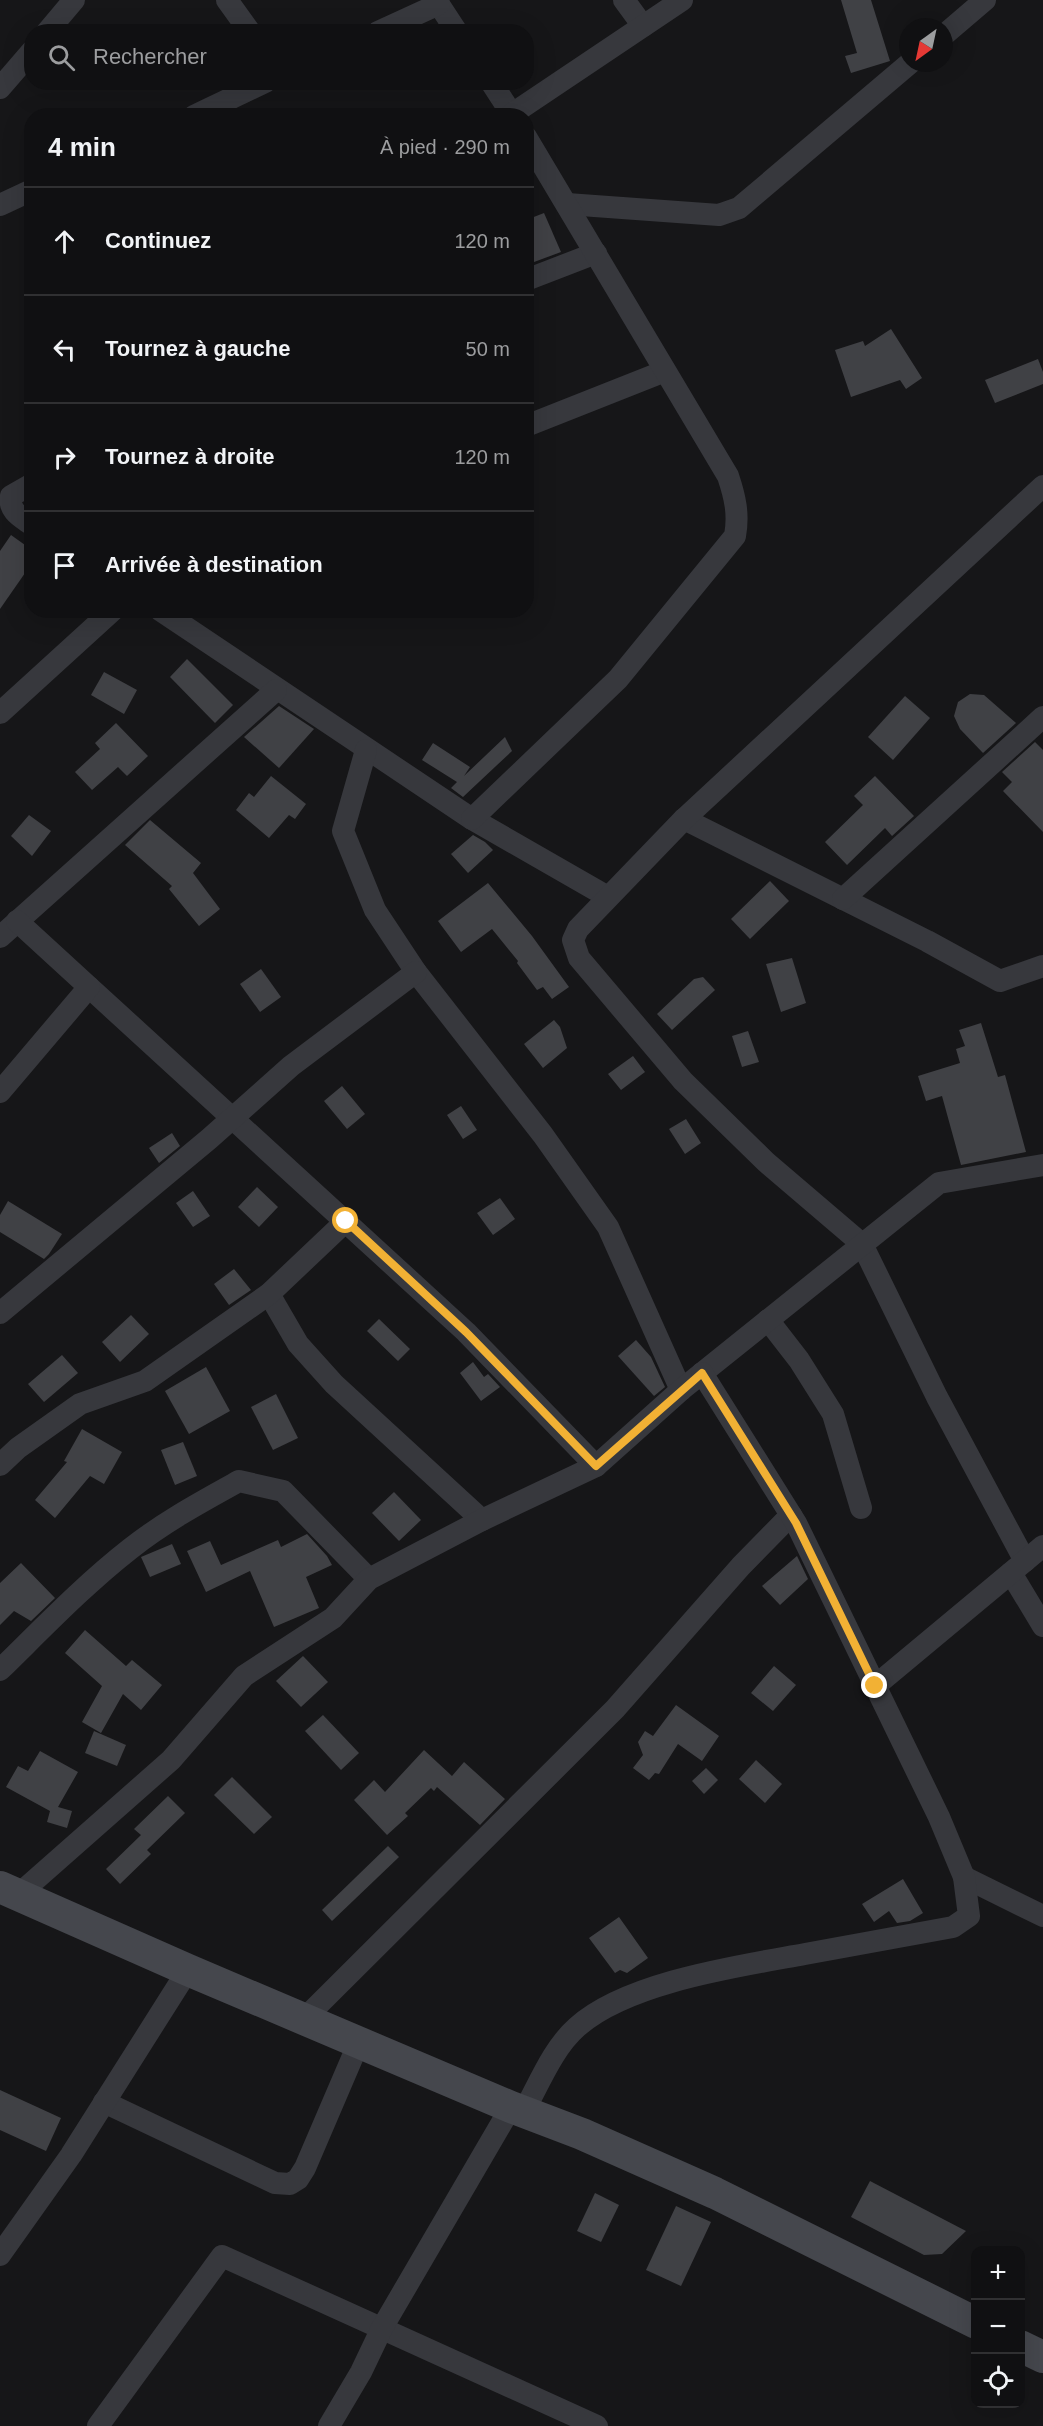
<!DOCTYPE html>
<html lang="fr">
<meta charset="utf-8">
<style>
:root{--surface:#101012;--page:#1e1e20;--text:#f1f3f6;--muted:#9c9d9f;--line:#303032}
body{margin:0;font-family:Arial,sans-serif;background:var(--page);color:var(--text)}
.controls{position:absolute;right:18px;bottom:18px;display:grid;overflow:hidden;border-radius:12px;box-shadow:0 6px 24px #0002}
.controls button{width:54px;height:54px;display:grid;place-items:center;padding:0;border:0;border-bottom:2px solid var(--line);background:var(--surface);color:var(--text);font:30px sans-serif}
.compass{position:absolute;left:899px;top:18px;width:54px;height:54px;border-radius:50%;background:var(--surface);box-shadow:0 6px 24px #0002;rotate:213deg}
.stop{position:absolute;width:18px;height:18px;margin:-14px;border:4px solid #f2b134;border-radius:50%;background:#fff}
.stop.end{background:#f2b134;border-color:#fff;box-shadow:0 2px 6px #0008}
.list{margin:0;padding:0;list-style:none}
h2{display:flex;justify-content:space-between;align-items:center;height:78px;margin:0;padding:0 24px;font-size:26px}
h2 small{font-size:20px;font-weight:400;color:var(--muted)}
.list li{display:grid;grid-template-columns:39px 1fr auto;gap:18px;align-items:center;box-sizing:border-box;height:108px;padding:0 24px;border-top:2px solid var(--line)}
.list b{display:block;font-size:22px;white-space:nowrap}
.list em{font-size:20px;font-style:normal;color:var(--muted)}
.icon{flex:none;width:33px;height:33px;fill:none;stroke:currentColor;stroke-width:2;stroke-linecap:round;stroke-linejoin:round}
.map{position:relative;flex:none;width:1043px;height:2426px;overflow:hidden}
.search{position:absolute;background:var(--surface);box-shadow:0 6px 24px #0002;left:24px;top:24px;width:510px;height:66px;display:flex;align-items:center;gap:15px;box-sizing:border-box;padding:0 21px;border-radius:24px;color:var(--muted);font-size:22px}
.panel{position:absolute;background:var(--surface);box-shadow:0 6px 24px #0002;left:24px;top:108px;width:510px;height:510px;border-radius:24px}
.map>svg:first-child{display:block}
.building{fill:#404145}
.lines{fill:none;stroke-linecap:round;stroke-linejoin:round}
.minor{stroke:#37383d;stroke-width:22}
.secondary{stroke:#45474d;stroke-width:32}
.route{stroke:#f2b134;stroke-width:8}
</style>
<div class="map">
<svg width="1043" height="2426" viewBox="0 0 1043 2426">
<rect width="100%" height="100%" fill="#161618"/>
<g class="building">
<path d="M841 0H871L890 61 851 73 845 56 857 53Z"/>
<path d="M544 213 561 252 526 265V220Z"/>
<path d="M891 329 922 378 906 389 900 380 851 397 835 350 863 341 865 346Z"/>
<path d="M1038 359 1043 372V384L995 403 985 380Z"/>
<path d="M11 535 32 550V563L0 609V551Z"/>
<path d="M187 659 233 705 215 723 170 677Z"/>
<path d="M104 672 137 690 124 714 91 695Z"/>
<path d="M970 694 984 695 1016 723 983 753 960 729 954 716 958 702Z"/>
<path d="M905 696 930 718 893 760 868 737Z"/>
<path d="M279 706 314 729 279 768 244 737Z"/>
<path d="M116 723 148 756 127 776 118 767 92 790 75 772 100 749 95 743Z"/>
<path d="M505 737 512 751 463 797 451 788 457 782 422 760 433 743 470 767 464 776Z"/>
<path d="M1035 742 1043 750V832L1003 791 1012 782 1002 772Z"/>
<path d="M271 776 306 804 295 819 289 815 269 838 236 810 249 793 254 797Z"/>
<path d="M875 776 914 816 892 836 885 828 847 865 825 842 863 805 854 796Z"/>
<path d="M29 815 51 831 32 856 11 836Z"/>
<path d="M150 820 201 863 193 873 220 909 199 926 169 889 172 886 125 845Z"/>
<path d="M473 835 485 842 493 850 468 873 451 854Z"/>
<path d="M770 881 789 901 750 939 731 919Z"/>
<path d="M488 883 532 936 569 987 552 999 543 987 537 990 517 963 518 961 492 929 461 952 438 921Z"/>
<path d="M792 958 806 1003 781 1012 766 964Z"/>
<path d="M261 969 281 997 260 1012 240 984Z"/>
<path d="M703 977 715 990 672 1030 657 1014 694 979Z"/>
<path d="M554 1020 560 1027 567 1048 543 1068 524 1044Z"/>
<path d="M981 1023 998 1077 1005 1075 1026 1152 961 1165 942 1096 926 1101 918 1076 960 1063 956 1049 965 1046 959 1030Z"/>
<path d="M748 1031 759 1062 742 1067 732 1036Z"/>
<path d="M633 1056 645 1072 621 1090 608 1074Z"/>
<path d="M342 1086 365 1114 347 1129 324 1101Z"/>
<path d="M461 1106 477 1130 463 1139 447 1115Z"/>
<path d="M686 1119 701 1143 685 1154 669 1129Z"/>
<path d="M172 1133 180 1146 159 1163 149 1148Z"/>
<path d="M257 1187 278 1207 259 1227 238 1207Z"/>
<path d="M193 1191 210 1216 193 1227 176 1203Z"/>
<path d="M500 1198 515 1219 493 1235 477 1213Z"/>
<path d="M8 1201 62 1234 49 1254 44 1259 0 1232V1215Z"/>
<path d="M234 1269 251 1290 229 1305 214 1284Z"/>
<path d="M131 1315 149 1334 120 1362 102 1342Z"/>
<path d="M379 1319 410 1349 398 1361 367 1331Z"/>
<path d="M636 1340 651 1357 665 1387 654 1396 618 1356Z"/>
<path d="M62 1355 78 1373 44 1402 28 1384Z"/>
<path d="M473 1362 484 1377 488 1374 500 1387 481 1401 460 1373Z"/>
<path d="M206 1367 230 1411 189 1434 165 1391Z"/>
<path d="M276 1394 298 1438 273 1450 251 1407Z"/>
<path d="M82 1429 122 1452 104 1484 90 1476 55 1518 35 1500 67 1462 64 1461Z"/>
<path d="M183 1442 197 1476 175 1485 161 1450Z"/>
<path d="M394 1492 421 1520 399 1541 372 1513Z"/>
<path d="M307 1534 327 1556 332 1565 306 1577 319 1608 274 1627 250 1571 206 1592 187 1551 210 1541 221 1565 278 1540 281 1547Z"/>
<path d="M172 1544 181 1564 150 1577 141 1557Z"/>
<path d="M797 1556 808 1579 780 1605 762 1586Z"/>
<path d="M21 1563 55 1598 31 1621 14 1611 0 1625V1583Z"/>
<path d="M85 1630 126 1666 132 1660 162 1685 141 1710 123 1694 101 1733 82 1722 102 1686 65 1653Z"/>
<path d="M303 1656 328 1682 301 1707 276 1681Z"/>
<path d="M774 1666 796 1685 773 1711 751 1693Z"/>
<path d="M676 1705 719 1736 702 1761 678 1744 659 1774 655 1773 649 1780 633 1768 643 1755 638 1742 645 1731 653 1736Z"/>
<path d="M323 1715 359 1753 341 1770 305 1731Z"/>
<path d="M94 1731 126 1745 117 1766 85 1753Z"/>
<path d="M424 1750 452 1776 464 1762 505 1799 480 1825 437 1787 434 1791 431 1788 405 1813 408 1816 387 1835 354 1800 374 1780 385 1792Z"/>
<path d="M40 1751 78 1772 58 1807 72 1811 67 1828 47 1822 50 1811 6 1787 18 1766 28 1771Z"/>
<path d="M756 1760 782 1784 765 1803 739 1779Z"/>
<path d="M706 1768 718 1780 704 1794 692 1781Z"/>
<path d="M232 1777 272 1817 254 1834 214 1795Z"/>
<path d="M168 1796 185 1813 147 1850 151 1854 120 1884 106 1869 141 1835 134 1829Z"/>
<path d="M388 1846 399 1857 332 1921 322 1910Z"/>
<path d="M903 1879 923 1913 910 1921 897 1923 889 1911 874 1922 862 1904Z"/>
<path d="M619 1917 648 1958 627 1973 620 1970 615 1973 589 1938Z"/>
<path d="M0 2090 61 2118 46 2151 0 2130Z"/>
<path d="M870 2181 966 2231 942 2254 924 2255 851 2217Z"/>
<path d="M595 2193 619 2205 601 2242 577 2231Z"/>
<path d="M676 2206 711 2222 681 2286 646 2270Z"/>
</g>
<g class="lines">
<g class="minor">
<path d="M227 0 250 32"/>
<path d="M436 0 457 32"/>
<path d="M624 0 643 26"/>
<path d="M47 32 74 0"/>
<path d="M378 32 439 4"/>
<path d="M944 35 985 0"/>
<path d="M491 82 513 116"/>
<path d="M0 88 32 51"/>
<path d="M512 114 682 0"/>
<path d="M194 116 265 82"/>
<path d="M567 204 719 215 739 208 910 63"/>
<path d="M0 205 32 190"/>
<path d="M526 280 596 253"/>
<path d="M526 426 665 371"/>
<path d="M32 484 11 496C8 511 21 517 32 525"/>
<path d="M160 610 472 819 608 897"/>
<path d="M0 713 113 610"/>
<path d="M366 750 343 831 375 910 416 972 543 1135 608 1227 681 1390"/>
<path d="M472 819 618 679 735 536C739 514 735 497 728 476L526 137"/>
<path d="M684 819 927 941 1000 981 1043 966"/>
<path d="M843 899 1043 717"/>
<path d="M0 937 276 690"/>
<path d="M89 987 466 1332 596 1466"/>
<path d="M0 1092 89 987 17 921"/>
<path d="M269 1294 298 1344 334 1384 482 1520"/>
<path d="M0 1313 209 1139 291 1066 416 972"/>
<path d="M768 1320 799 1360 833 1414 861 1508"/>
<path d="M0 1465 18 1448 80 1404 145 1381 269 1294 346 1221"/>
<path d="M1025 1561 937 1397 862 1244 766 1162 683 1081 579 958 573 940 578 929 684 819 1043 486"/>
<path d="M1011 1573 1043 1626"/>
<path d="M0 1670C42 1629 84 1585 130 1549 164 1522 201 1502 239 1481L283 1491 369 1579"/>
<path d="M875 1686 1043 1546"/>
<path d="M964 1877 1043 1916"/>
<path d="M18 1895 171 1760 244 1676 333 1618 369 1579 482 1520 596 1466 681 1390 939 1183 1043 1165"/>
<path d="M304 2019 615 1709 741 1566 791 1515"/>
<path d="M104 2102 275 2183 290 2184 298 2179 305 2168 359 2042"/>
<path d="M524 2111C539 2084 553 2048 577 2027 627 1982 739 1966 805 1954 854 1945 903 1936 953 1927L969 1916 964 1877 939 1817 796 1523 702 1373"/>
<path d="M0 2255 71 2155 188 1970"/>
<path d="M98 2426 222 2256 597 2426"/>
<path d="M329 2426 361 2372 382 2328 511 2107"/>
</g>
<g class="secondary">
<path d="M0 1887 188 1970 511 2107 582 2134 715 2193 976 2323"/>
<path d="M1020 2346 1043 2357"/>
</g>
</g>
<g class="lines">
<path class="route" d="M346 1221 466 1332 596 1466 702 1373 796 1523 875 1686"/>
</g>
</svg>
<div class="controls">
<button>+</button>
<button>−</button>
<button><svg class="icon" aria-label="locate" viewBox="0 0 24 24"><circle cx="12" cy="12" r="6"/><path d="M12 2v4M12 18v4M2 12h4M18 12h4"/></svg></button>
</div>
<svg class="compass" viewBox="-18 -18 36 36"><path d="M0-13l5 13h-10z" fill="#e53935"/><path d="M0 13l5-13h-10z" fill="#9c9d9f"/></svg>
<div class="stop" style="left:346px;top:1221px"></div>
<div class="stop end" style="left:875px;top:1686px"></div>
<div class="search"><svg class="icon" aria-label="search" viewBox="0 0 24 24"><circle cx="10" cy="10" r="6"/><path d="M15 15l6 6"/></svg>Rechercher</div>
<section class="panel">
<h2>4 min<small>À pied · 290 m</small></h2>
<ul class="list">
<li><svg class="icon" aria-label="ahead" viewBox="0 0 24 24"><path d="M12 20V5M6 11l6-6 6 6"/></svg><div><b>Continuez</b></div><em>120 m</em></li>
<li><svg class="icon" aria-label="left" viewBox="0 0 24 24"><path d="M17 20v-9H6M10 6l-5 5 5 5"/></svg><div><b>Tournez à gauche</b></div><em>50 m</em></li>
<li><svg class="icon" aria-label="right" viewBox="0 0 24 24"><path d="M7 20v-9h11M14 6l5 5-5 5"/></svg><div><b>Tournez à droite</b></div><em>120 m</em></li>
<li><svg class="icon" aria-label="arrive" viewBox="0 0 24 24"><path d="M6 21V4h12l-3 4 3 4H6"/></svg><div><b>Arrivée à destination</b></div></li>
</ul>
</section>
</div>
